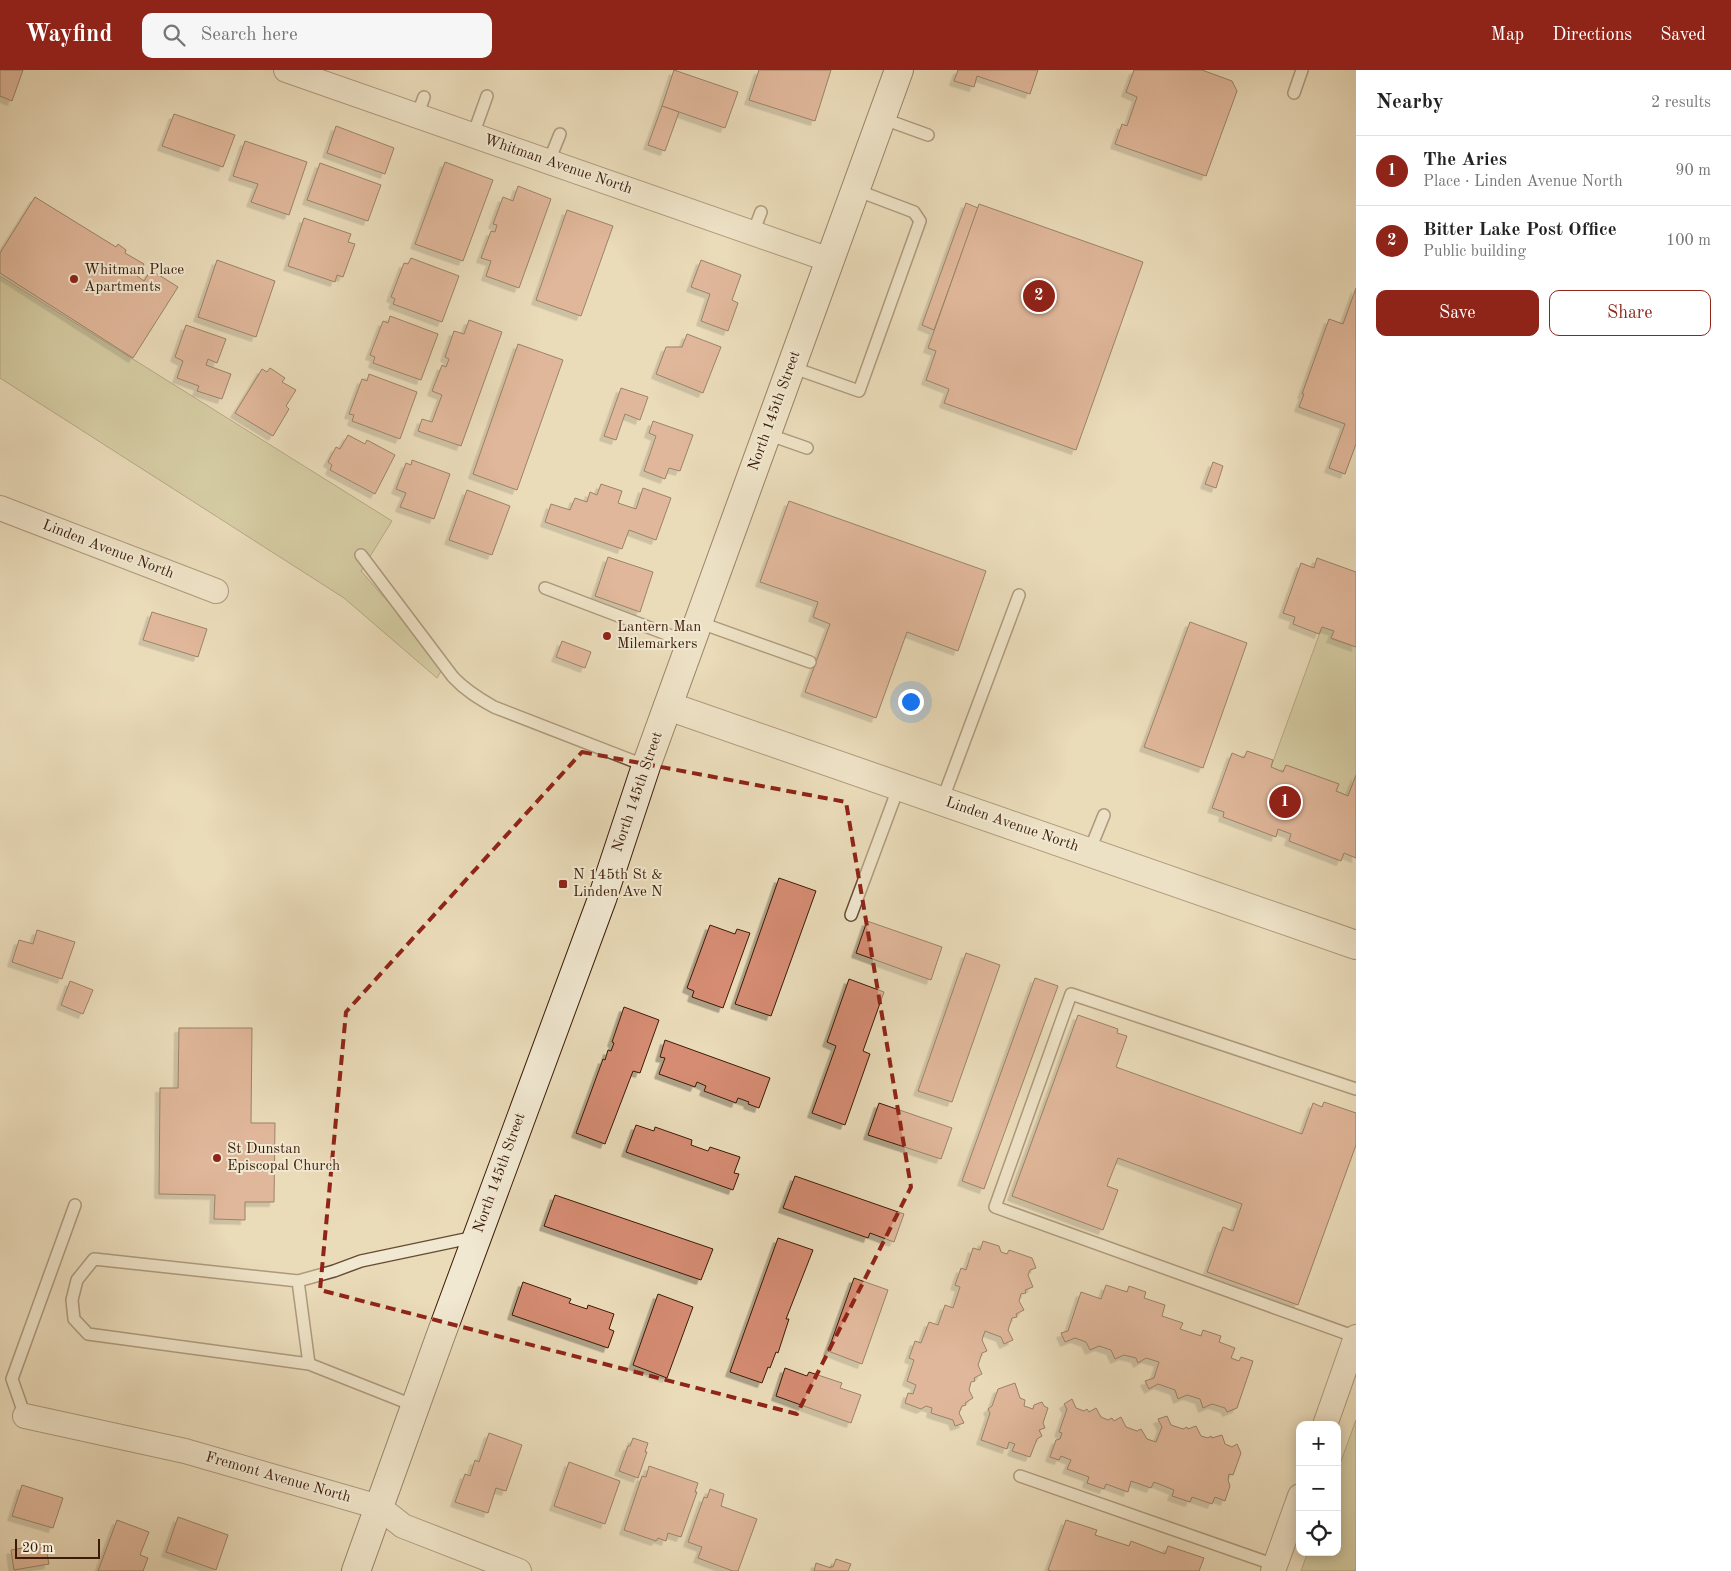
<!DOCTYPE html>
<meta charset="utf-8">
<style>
:root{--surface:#fff;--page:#f6f6f6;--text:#222;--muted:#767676;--line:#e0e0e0;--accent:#8f2418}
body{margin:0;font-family:"Old Standard TT",serif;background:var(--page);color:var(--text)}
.controls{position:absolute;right:15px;bottom:15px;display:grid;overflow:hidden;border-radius:10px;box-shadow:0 2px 12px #0003}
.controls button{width:45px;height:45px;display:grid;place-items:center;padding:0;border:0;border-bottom:1px solid var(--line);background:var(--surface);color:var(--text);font:25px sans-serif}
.scale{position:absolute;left:15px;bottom:12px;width:85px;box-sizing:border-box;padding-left:5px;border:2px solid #3b1b06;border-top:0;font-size:14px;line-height:18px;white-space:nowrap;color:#3b1b06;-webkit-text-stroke:4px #f1e8d2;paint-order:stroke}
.you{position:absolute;left:910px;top:631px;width:18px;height:18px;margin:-12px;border:4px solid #fff;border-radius:50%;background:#1a73e8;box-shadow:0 0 0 8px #1a73e833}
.badge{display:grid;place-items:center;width:32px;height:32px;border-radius:50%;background:var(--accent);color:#fff;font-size:16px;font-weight:700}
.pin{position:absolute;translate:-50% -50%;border:2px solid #fff;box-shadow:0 1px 5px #0006}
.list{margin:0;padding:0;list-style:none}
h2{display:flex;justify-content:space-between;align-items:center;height:65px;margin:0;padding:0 20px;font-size:21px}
h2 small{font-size:16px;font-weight:400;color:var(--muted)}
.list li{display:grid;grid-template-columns:32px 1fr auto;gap:15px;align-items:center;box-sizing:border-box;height:70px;padding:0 20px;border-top:1px solid var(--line)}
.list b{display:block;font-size:19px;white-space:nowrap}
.list p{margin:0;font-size:16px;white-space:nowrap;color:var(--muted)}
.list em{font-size:16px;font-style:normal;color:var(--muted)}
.actions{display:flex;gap:10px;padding:15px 20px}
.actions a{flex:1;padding:11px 0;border:1px solid var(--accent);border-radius:10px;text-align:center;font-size:18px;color:var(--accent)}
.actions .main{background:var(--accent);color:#fff}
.icon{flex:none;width:28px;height:28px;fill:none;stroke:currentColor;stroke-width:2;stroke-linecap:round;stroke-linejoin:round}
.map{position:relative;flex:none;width:1356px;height:1501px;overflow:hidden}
header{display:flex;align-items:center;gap:30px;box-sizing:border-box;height:70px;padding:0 25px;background:var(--accent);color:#fff}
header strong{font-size:24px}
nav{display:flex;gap:28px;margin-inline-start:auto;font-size:18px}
.search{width:350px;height:45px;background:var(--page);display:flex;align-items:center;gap:12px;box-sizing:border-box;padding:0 18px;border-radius:10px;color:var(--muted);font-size:19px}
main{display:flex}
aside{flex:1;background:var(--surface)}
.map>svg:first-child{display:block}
.green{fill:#bfbd8a;stroke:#7d6c48}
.building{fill:#d58c73;stroke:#3b1b06;filter:url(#shadow)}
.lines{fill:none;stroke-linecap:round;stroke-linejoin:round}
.service-casing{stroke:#674b33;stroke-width:14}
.minor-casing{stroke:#674b33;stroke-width:26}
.tertiary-casing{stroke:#674b33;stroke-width:30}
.secondary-casing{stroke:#3b1b06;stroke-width:30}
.service{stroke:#f1e8d2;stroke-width:11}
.minor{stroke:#f1e8d2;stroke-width:24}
.tertiary{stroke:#f1e8d2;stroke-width:28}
.secondary{stroke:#f1e8d2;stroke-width:28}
.marked{fill:none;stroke:#8f2418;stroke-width:4;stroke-dasharray:10 6;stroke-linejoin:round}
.poi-dot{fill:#8f2418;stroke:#f1e8d2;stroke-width:2}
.labels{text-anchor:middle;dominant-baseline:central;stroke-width:4;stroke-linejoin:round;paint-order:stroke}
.street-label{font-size:15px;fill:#3b1b06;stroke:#f1e8d2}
.poi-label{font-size:15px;fill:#3b1b06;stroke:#f1e8d2;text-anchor:start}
</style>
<header>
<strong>Wayfind</strong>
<div class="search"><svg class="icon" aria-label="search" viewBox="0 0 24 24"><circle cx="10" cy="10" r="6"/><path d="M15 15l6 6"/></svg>Search here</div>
<nav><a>Map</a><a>Directions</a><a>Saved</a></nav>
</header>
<main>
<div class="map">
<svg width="1356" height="1501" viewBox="0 0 1356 1501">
<defs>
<filter id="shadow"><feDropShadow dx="-4.5" dy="4.5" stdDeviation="0" flood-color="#0004"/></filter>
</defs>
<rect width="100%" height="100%" fill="#eadbb9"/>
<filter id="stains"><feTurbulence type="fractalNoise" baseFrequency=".004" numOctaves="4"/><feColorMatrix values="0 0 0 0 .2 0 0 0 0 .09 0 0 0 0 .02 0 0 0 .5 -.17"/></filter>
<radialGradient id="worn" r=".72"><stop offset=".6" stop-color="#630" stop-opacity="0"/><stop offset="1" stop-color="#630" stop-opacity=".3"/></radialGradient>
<g class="green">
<path d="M0 206 392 451 361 501 444 596 437 608 344 528 0 308Z"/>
<path d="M1322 557 1334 561 1332 569 1356 577V705L1348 726 1336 721 1339 714 1286 695 1283 702 1271 697Z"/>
<path d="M1356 1350V1501H1301L1308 1482H1337V1402Z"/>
</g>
<g class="building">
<path d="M0 0H23L12 31 0 26Z"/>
<path d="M674 0 738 22 725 58 662 36Z"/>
<path d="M759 0H831L815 51 749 30Z"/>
<path d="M958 0H1038L1030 24 977 6 974 17 954 11Z"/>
<path d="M1134 0H1202L1232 11 1237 21 1206 106 1115 74 1122 54 1127 56 1137 27 1126 22Z"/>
<path d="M662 36 679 42 665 81 648 75Z"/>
<path d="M174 44 235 65 223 97 162 76Z"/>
<path d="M336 56 394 78 385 104 327 83Z"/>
<path d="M245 71 307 92 289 145 251 132 258 114 233 106Z"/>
<path d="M445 92 493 110 463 191 415 174Z"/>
<path d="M320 93 381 115 368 151 307 130Z"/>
<path d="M518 116 551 129 519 218 486 206 491 191 481 188 491 161 495 162 497 155 493 154 503 127 513 131Z"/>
<path d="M35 127 116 177 118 174 126 180 125 183 144 194 137 206 144 211 151 200 178 217 133 288 0 203V183Z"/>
<path d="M966 133 978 138 934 260 922 255Z"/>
<path d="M979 134 1143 192 1076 380 944 333 949 319 926 310 936 281 928 278Z"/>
<path d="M567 140 613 156 581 246 536 230Z"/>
<path d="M304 148 351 164 348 172 355 174 343 207 337 205 335 212 288 196Z"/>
<path d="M411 188 459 206 442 252 393 234 395 229 391 227 404 193 408 194Z"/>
<path d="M217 190 275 211 256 267 198 247Z"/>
<path d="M701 190 741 205 732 230 738 233 728 261 701 251 710 224 691 217Z"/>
<path d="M1356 218V374L1345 404 1329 398 1345 354 1299 337 1304 324H1302L1329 249 1343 254Z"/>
<path d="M390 246 438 264 421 310 373 293 375 287 370 285 383 251 388 253Z"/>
<path d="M469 250 502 262 461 376 418 361 422 349 432 352 442 325 432 321 442 295 446 297 449 289 445 287 454 261 464 264Z"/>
<path d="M186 255 226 269 217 293 208 289 206 295 231 304 222 329 197 321 199 316 177 308 183 291 175 287Z"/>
<path d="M687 264 721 277 703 323 656 304 666 277H682Z"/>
<path d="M518 274 563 290 517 420 473 404Z"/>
<path d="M270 298 285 308 282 312 296 320 286 336 289 339 273 366 235 343 262 299 267 302Z"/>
<path d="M369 304 417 322 400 369 352 351 354 345 349 344 362 309 367 311Z"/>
<path d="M621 318 648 327 640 350 625 344 616 370 604 366Z"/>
<path d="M653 351 693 365 680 401 669 398 665 409 644 401 656 366 649 363Z"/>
<path d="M348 365 365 374 367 370 395 385 375 424 330 400 332 395 328 392 336 377 340 379Z"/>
<path d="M412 390 450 404 434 449 400 437 406 423 396 419 406 393 411 395Z"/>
<path d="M1213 392 1223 396 1216 418 1205 414Z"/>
<path d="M601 414 622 421 618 433 636 439 643 418 671 428 656 470 629 460 622 479 545 452 551 434 570 440 575 428 587 432 590 422 597 425Z"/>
<path d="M467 420 510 436 492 485 449 470Z"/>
<path d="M789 431 986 501 958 581 907 562 876 648 805 622 830 554 813 547 818 532 760 512Z"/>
<path d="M608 487 653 502 640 542 595 526Z"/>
<path d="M1317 488 1356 502V577L1331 568 1334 561 1322 557 1319 564 1293 554 1295 547 1283 543 1301 493 1314 498Z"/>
<path d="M152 542 207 559 198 587 143 570Z"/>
<path d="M1190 552 1247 573 1203 698 1144 677Z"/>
<path d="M562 571 591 582 585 598 556 587Z"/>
<path d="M1247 681 1273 690 1271 697 1283 702 1286 695 1339 714 1336 721 1348 726 1356 705V788L1344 783 1341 791 1289 771 1291 764 1278 759 1276 767 1223 747 1224 742 1212 738 1232 683 1244 688Z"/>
<path d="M779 808 816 821 771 946 735 934Z"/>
<path d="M867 851 942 877 931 910 856 883Z"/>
<path d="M710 855 735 864 737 859 750 863 723 938 692 927 694 921 687 918Z"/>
<path d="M37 860 75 872 62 909 12 892 19 870 33 874Z"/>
<path d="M966 883 1000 895 952 1032 918 1021Z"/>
<path d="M1035 908 1058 916 984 1119 962 1111Z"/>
<path d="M849 909 884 922 863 981 870 984 845 1055 812 1043 836 976 827 972Z"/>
<path d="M70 911 93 920 83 944 61 935Z"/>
<path d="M624 937 659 950 640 1003 633 1001 605 1074 576 1063 603 989 605 990 608 980 611 981 614 973 612 972Z"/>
<path d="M1078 945 1118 959 1117 963 1127 966 1116 997 1302 1064 1313 1033 1322 1037 1324 1032 1356 1043V1075L1298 1235 1207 1202 1223 1157 1233 1161 1242 1134 1118 1088 1107 1116 1118 1120 1103 1160 1012 1126Z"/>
<path d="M179 958H252L251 1053H275L274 1132H245V1150L214 1149 215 1125 159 1124 160 1018H178Z"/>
<path d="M665 970 770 1008 759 1038 748 1034 749 1032 738 1028 736 1033 704 1021 706 1016 697 1012 695 1017 659 1004 665 988 660 987Z"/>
<path d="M879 1033 952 1058 941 1089 868 1065Z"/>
<path d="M636 1055 654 1061 655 1057 692 1070 691 1075 708 1081 710 1077 740 1087 734 1103 739 1104 733 1120 626 1082Z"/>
<path d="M795 1106 904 1144 894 1172 870 1163 868 1168 783 1138Z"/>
<path d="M555 1125 713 1179 701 1210 544 1156Z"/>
<path d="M778 1168 813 1180 786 1249H789L778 1283 776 1282 770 1298 768 1297 762 1313 730 1302Z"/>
<path d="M983 1171 999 1176 1001 1182 1007 1184 1009 1180 1032 1188 1036 1198 1030 1200 1028 1205 1033 1217 1025 1220 1026 1223 1021 1224 1019 1231 1024 1240 1016 1244 1017 1247 1012 1248 1008 1260 1013 1270 1004 1274 1001 1267 985 1261 982 1270 987 1281 982 1283 978 1295 982 1304 974 1308 975 1311 971 1312 969 1320 973 1328 965 1333 966 1335 962 1336 959 1343 964 1353 955 1356 953 1350 931 1343 932 1338 926 1336 921 1339 905 1333 908 1323 913 1324 916 1315 907 1311 914 1290 909 1288 915 1271 921 1273 929 1252 938 1255 945 1235 953 1238 960 1217 955 1215 961 1198 966 1200 973 1178 980 1180Z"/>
<path d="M854 1208 888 1220 862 1294 828 1281Z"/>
<path d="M523 1212 571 1229 569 1233 587 1239 588 1235 614 1244 609 1259 614 1261 608 1278 512 1245Z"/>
<path d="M1106 1215 1127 1222 1129 1216 1146 1222 1144 1228 1165 1235 1162 1246 1183 1253 1180 1259 1201 1266 1203 1260 1221 1266 1219 1272 1235 1278 1231 1288 1239 1291 1241 1287 1253 1291 1237 1338 1227 1342 1225 1338 1212 1334 1203 1338 1200 1329 1187 1325 1178 1329 1175 1320 1158 1314 1149 1319 1145 1311 1154 1308 1159 1292 1146 1288 1138 1293 1136 1288 1124 1285 1115 1289 1111 1280 1099 1276 1090 1280 1086 1272 1075 1268 1065 1272 1061 1263 1068 1261 1081 1222 1101 1229Z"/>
<path d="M658 1224 693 1237 667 1308 633 1295Z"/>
<path d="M785 1298 807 1306 809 1302 842 1313 840 1318 861 1325 851 1353 776 1326Z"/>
<path d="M1015 1313 1020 1328 1025 1330 1024 1336 1033 1339 1034 1335 1042 1332 1044 1336 1048 1338 1043 1353 1045 1358 1039 1360 1042 1366 1037 1369 1030 1387 1012 1381 1015 1374 1009 1372 1007 1379 981 1370 990 1343 988 1339 992 1336 998 1319Z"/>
<path d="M1072 1329 1076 1338 1084 1341 1087 1339 1089 1342 1096 1338 1101 1347 1108 1350 1112 1348 1114 1351 1121 1347 1126 1357 1137 1361 1141 1359 1147 1369 1156 1372 1162 1357 1158 1349 1167 1346 1171 1355 1183 1359 1187 1357 1188 1359 1196 1356 1201 1366 1208 1368 1211 1366 1212 1368 1222 1365 1225 1374 1232 1377 1237 1374 1241 1383 1233 1405 1229 1404 1228 1410 1230 1416 1225 1431 1215 1427 1212 1434 1192 1427 1190 1432 1172 1426 1174 1420 1154 1412 1151 1418 1131 1411 1128 1422 1106 1414 1104 1419 1087 1413 1089 1407 1067 1399 1071 1390 1061 1386 1059 1390 1050 1387 1056 1370 1060 1369 1062 1363 1059 1362 1067 1339 1064 1334Z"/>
<path d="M489 1363 522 1375 506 1421 496 1418 488 1443 455 1432 465 1404 470 1406 475 1390 479 1392Z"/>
<path d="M633 1368 648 1373 645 1382H647L638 1408 619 1401 628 1376H630Z"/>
<path d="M569 1392 620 1411 605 1454 554 1436Z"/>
<path d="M649 1396 698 1413 695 1422H697L681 1467 668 1463 666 1471 658 1468 656 1471 624 1460 642 1406 646 1407Z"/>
<path d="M22 1415 63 1428 53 1458 12 1446Z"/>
<path d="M710 1419 724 1424 721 1436 757 1449 738 1501H733L698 1488 702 1477 688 1472 704 1427 707 1428Z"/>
<path d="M178 1447 228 1465 216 1500 166 1482Z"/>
<path d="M117 1450 149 1462 140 1485 148 1488 143 1501H98Z"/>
<path d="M1066 1450 1097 1460 1095 1465 1129 1476 1131 1471 1165 1484 1168 1476 1204 1488 1199 1501H1051L1048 1500Z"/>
<path d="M45 1474 49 1494 14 1500 11 1480Z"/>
<path d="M836 1489 851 1494 848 1501H814L816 1493 831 1498V1496L833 1497Z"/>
</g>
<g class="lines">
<defs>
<g id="service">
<path d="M1294 23 1302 0"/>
<path d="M417 46 424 27"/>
<path d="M881 48 928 65"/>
<path d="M473 65 487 26"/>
<path d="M549 91 560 64"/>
<path d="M753 163 761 142"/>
<path d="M791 297 859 321 920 151 914 142 856 120"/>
<path d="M767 364 807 378"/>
<path d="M361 485 453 607C465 620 478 628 494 637L646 696"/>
<path d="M545 518 690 573"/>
<path d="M698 552 810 592"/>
<path d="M942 731 1019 525"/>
<path d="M1089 782 1104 745"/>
<path d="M851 845 899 716"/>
<path d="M1356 1019 1071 924 995 1137 1356 1267"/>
<path d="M298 1211 334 1201 361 1191 475 1167"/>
<path d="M309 1294 298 1211 94 1189 77 1210 72 1230 74 1249 88 1264 309 1294 415 1336"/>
<path d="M25 1346 12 1309 75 1135"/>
<path d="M1020 1406 1275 1495"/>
</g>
<g id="minor">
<path d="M286 0 830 190"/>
<path d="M0 438 216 521"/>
<path d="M25 1346 185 1381 379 1437 403 1456 519 1501"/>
<path d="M1325 1355 1356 1267"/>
<path d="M1273 1501 1300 1426"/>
</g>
<path id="tertiary" d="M668 636 1356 875"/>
<path id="secondary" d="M356 1501 439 1270 602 829 646 696 899 0"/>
</defs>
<use href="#service" class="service-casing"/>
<use href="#minor" class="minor-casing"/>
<use href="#tertiary" class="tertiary-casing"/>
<use href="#secondary" class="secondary-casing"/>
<use href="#service" class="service"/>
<use href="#minor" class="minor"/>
<use href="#tertiary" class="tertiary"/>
<use href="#secondary" class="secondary"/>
</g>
<path d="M0 0H1356V1501H0ZM582 682 846 732 911 1117 797 1344 320 1220 346 942Z" fill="#eadbb9" fill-opacity=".55" fill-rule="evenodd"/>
<path class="marked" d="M582 682 846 732 911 1117 797 1344 320 1220 346 942Z"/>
<g class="poi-dot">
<circle cx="74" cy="209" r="5"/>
<circle cx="607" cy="566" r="5"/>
<rect x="558" y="809" width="10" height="10" rx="2.5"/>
<circle cx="217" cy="1088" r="5"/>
</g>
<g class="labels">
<g class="street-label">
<text transform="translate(558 95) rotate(19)">Whitman Avenue North</text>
<text transform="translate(775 341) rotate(-70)">North 145th Street</text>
<text transform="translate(108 480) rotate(21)">Linden Avenue North</text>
<text transform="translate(638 722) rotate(-71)">North 145th Street</text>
<text transform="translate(1012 755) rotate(19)">Linden Avenue North</text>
<text transform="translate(500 1103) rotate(-70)">North 145th Street</text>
<text transform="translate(278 1408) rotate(16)">Fremont Avenue North</text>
</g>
<g class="poi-label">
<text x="84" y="200">Whitman Place<tspan x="84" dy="17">Apartments</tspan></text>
<text x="617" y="557">Lantern Man<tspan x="617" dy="17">Milemarkers</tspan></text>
<text x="573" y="805">N 145th St &amp;<tspan x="573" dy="17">Linden Ave N</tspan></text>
<text x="227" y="1079">St Dunstan<tspan x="227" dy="17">Episcopal Church</tspan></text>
</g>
</g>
<rect width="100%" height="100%" filter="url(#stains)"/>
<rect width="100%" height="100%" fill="url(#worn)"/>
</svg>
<div class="controls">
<button>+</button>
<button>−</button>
<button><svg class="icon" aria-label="locate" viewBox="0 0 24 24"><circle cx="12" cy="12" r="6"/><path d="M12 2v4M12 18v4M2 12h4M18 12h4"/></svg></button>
</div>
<div class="scale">20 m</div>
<div class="you"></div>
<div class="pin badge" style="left:1285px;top:732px">1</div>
<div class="pin badge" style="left:1039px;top:226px">2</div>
</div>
<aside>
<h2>Nearby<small>2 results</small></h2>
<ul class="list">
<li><span class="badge">1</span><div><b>The Aries</b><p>Place · Linden Avenue North</p></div><em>90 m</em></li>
<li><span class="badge">2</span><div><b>Bitter Lake Post Office</b><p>Public building</p></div><em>100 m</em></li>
</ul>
<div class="actions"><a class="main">Save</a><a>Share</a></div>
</aside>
</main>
